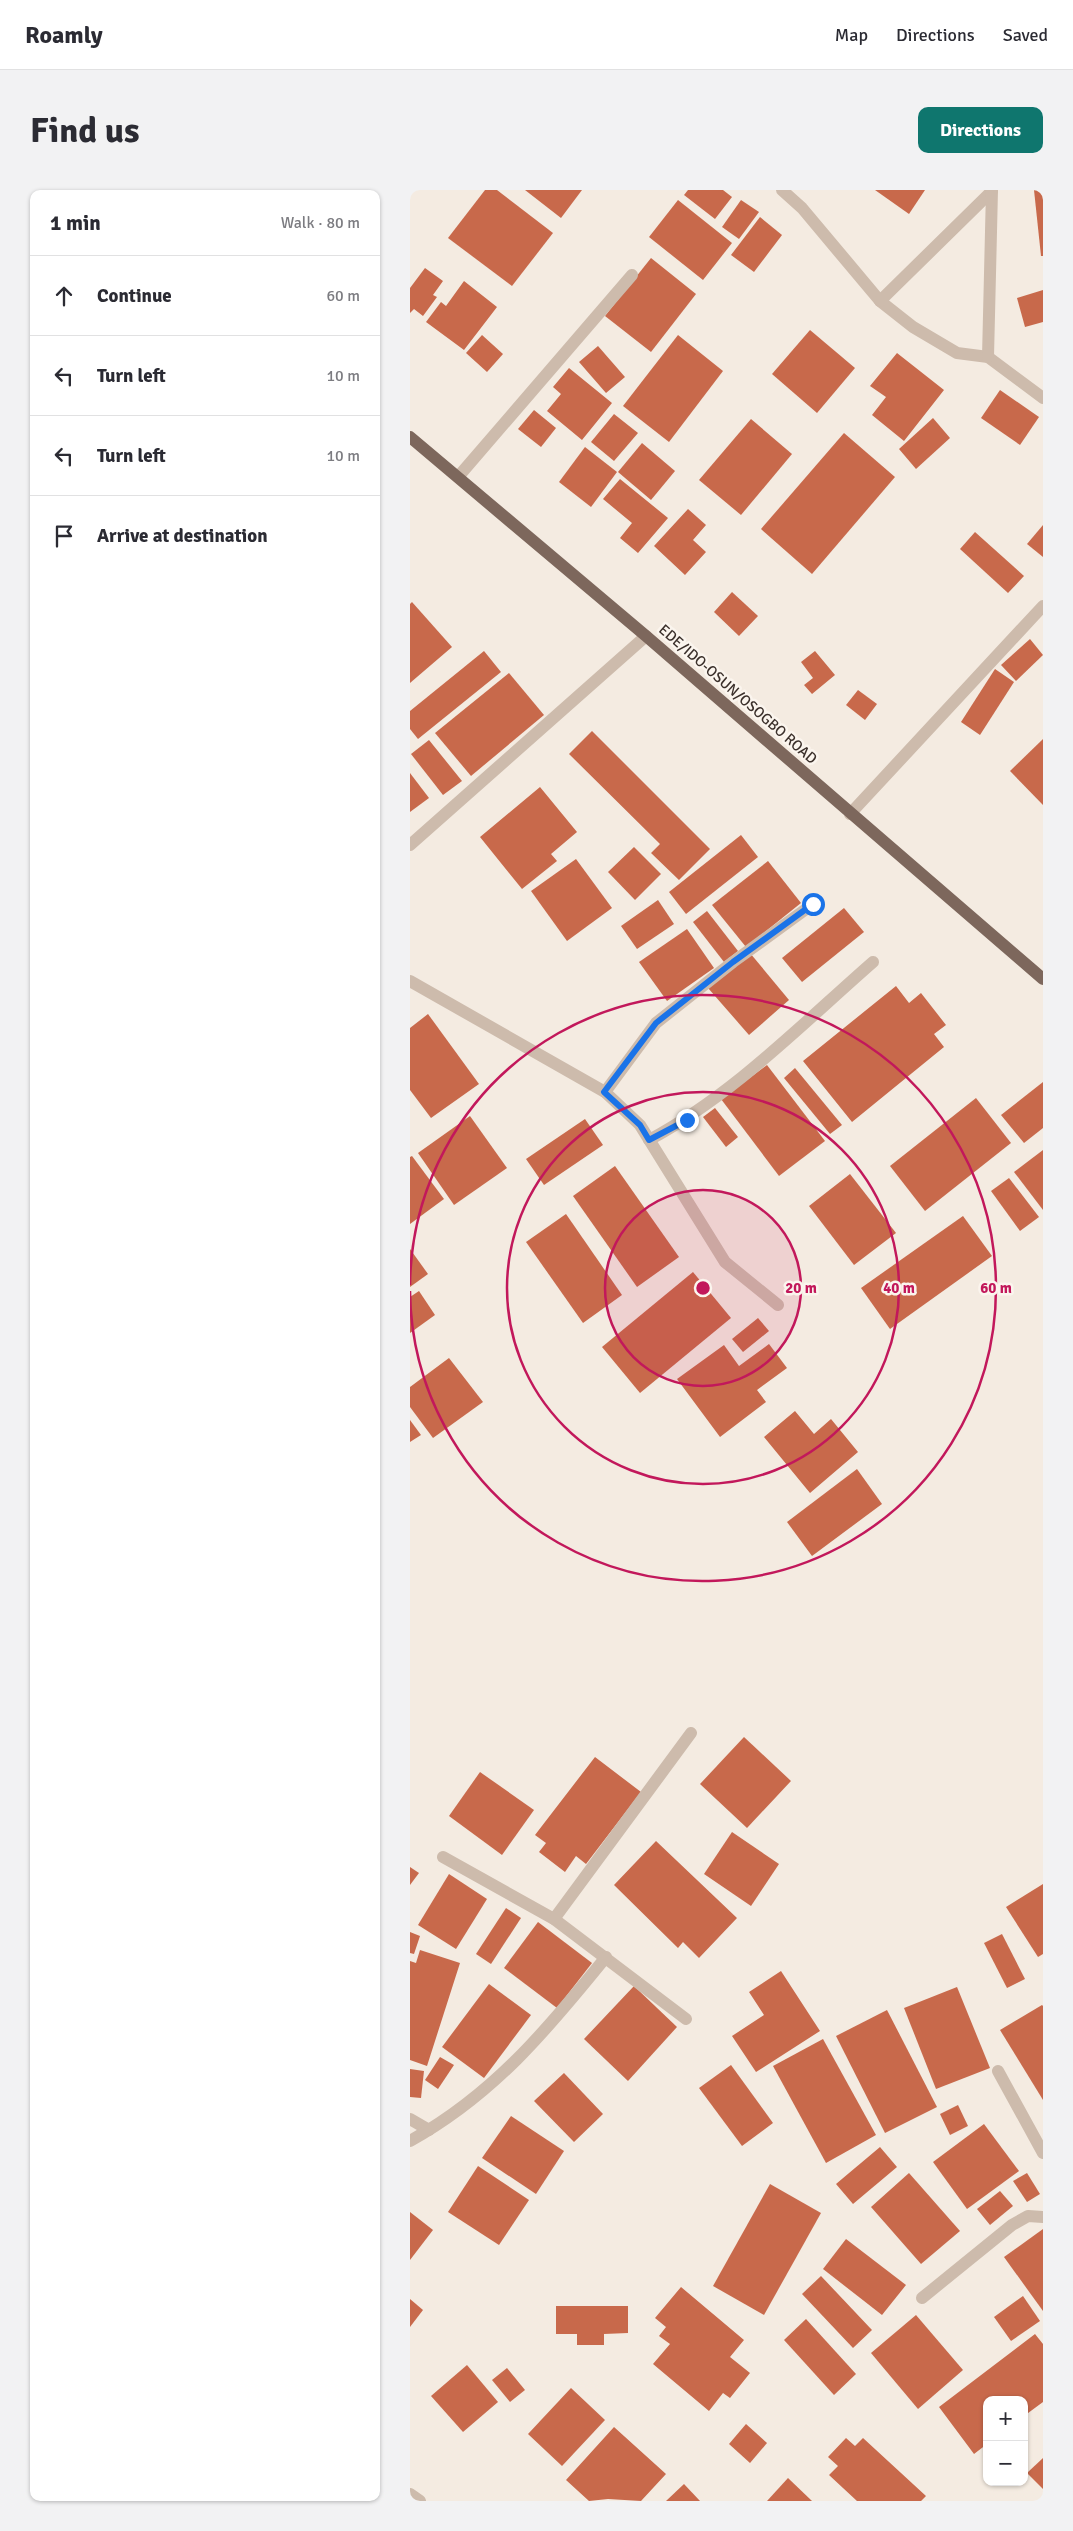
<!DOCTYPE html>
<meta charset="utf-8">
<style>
:root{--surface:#fff;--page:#f2f2f3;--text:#2b2b33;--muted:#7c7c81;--line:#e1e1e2;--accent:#0f766e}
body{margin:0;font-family:Signika,sans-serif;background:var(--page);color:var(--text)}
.controls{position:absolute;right:15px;bottom:15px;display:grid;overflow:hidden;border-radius:10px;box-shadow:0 1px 4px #0004}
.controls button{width:45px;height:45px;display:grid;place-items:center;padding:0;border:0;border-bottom:1px solid var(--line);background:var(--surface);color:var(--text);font:25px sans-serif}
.stop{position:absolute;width:15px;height:15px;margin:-11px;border:4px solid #1a73e8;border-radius:50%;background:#fff}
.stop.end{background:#1a73e8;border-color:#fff;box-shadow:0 1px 5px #0008}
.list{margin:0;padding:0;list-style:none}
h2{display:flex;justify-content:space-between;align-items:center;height:65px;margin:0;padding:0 20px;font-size:21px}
h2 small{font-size:16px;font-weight:400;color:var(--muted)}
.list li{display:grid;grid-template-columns:32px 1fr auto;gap:15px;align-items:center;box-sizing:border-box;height:80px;padding:0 20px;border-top:1px solid var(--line)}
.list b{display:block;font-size:19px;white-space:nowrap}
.list em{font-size:16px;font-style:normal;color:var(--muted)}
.icon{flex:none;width:28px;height:28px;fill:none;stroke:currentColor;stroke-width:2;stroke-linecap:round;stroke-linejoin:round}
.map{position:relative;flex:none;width:633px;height:2311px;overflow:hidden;border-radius:10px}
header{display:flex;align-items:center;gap:30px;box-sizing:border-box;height:70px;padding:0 25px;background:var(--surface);border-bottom:1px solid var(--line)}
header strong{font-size:24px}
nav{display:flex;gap:28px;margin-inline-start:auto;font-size:18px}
.intro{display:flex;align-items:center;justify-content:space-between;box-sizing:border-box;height:120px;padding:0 30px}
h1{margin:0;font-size:35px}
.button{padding:12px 22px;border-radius:10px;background:var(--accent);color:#fff;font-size:18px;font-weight:700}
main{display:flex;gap:30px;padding:0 30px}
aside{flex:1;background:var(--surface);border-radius:10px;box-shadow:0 1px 4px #0004}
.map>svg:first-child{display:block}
.building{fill:#c8694b}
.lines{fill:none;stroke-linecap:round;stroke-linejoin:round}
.street{stroke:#cdbbac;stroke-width:12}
.primary{stroke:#7d675c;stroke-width:12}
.route{stroke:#1a73e8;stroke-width:6}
.ring{fill:none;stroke:#c2185b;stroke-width:2.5}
.labels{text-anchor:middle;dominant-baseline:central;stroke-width:5;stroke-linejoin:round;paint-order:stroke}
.street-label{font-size:15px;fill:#3b302b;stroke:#fbf5ee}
.centre{fill:#c2185b;stroke:#fbf5ee;stroke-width:2.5}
.ring-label{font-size:15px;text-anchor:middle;font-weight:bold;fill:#c2185b;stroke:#fbf5ee;stroke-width:5;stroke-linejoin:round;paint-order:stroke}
</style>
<header>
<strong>Roamly</strong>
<nav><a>Map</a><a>Directions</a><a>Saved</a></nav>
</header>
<div class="intro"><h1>Find us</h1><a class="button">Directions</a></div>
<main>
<aside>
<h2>1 min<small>Walk · 80 m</small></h2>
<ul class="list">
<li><svg class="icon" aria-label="ahead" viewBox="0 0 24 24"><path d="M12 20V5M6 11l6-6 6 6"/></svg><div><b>Continue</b></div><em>60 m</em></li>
<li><svg class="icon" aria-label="left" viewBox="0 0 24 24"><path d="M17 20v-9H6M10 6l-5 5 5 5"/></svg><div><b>Turn left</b></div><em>10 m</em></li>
<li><svg class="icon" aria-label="left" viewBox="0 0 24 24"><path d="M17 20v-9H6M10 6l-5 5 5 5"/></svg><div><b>Turn left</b></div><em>10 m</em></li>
<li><svg class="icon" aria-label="arrive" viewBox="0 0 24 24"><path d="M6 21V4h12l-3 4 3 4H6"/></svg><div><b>Arrive at destination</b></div></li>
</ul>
</aside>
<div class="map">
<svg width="633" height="2311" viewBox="0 0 633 2311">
<rect width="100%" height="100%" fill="#f4ebe1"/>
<g class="building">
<path d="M75 0H87L143 43 102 96 38 48Z"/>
<path d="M115 0H172L151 28Z"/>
<path d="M278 0H313L322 7 305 29 274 5Z"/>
<path d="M465 0H515L499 24Z"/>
<path d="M624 0H633V66H631Z"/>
<path d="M268 10 322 53 293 90 239 47Z"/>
<path d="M331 10 349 22 329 49 312 37Z"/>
<path d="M350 27 372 45 344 82 321 65Z"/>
<path d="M241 68 286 104 241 162 195 126Z"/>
<path d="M15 78 33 91 23 105 27 107 13 126 4 119 0 123V98Z"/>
<path d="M54 91 87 117 54 160 16 132 31 112 36 116Z"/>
<path d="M633 100V132L615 137 607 108Z"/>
<path d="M400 140 445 178 407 223 362 184Z"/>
<path d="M72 145 93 164 77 182 56 163Z"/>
<path d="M268 145 313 181 259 252 213 216Z"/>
<path d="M188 156 215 187 196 203 169 172Z"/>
<path d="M487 163 534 200 494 251 462 225 476 207 460 196Z"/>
<path d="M159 178 202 213 172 250 137 221 151 204 143 197Z"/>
<path d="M590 200 629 227 610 255 571 228Z"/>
<path d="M124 220 146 238 131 257 108 239Z"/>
<path d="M204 224 228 243 204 271 181 252Z"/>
<path d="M523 228 540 248 506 279 489 259Z"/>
<path d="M341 229 382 264 331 325 289 290Z"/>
<path d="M434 243 485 287 402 384 351 339Z"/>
<path d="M232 253 265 281 241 310 208 282Z"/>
<path d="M175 257 207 282 181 317 149 292Z"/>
<path d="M210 289 258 328 228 363 210 348 222 333 193 309Z"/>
<path d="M278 319 296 335 283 350 296 362 275 385 244 356Z"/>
<path d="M633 335V367L617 354Z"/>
<path d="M565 342 614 386 598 403 550 359Z"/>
<path d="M322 402 348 426 329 446 304 422Z"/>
<path d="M2 412 42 457 0 493V414Z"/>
<path d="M620 449 633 465 606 491 591 475Z"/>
<path d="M74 461 91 482 8 549 0 539V521Z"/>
<path d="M405 461 425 485 402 504 394 495 403 488 391 472Z"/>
<path d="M585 479 604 492 570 545 551 532Z"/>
<path d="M99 483 134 525 61 586 25 543Z"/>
<path d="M448 500 467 514 455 530 436 515Z"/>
<path d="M182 541 300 659 269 690 241 663 250 654 159 564Z"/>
<path d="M633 549V615L600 581Z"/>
<path d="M19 550 52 591 33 605 1 564Z"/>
<path d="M0 583 19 608 0 622Z"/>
<path d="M130 597 167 642 141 664 147 671 112 699 70 647Z"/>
<path d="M331 645 348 667 276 724 259 702Z"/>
<path d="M224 657 251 684 225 710 198 682Z"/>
<path d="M166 669 202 718 157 751 121 701Z"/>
<path d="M358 671 391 713 336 757 302 715Z"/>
<path d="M248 710 264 734 227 759 211 736Z"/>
<path d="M434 718 454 742 392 792 372 768Z"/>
<path d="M297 721 328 761 314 772 283 732Z"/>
<path d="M277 739 304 778 257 811 229 772Z"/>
<path d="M340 763 379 810 339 845 298 798Z"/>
<path d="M486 796 499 813 511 803 536 835 524 844 534 857 442 932 393 871Z"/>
<path d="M18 824 69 894 21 928 0 900V838Z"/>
<path d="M357 875 415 951 369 986 311 909Z"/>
<path d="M385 878 432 935 420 944 374 888Z"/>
<path d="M633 892V938L614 953 591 925Z"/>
<path d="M566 908 601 953 515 1021 480 976Z"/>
<path d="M305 918 328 947 316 957 293 927Z"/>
<path d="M60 926 97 978 44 1015 8 963Z"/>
<path d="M175 929 193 955 134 995 116 969Z"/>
<path d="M633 960V1020L604 982Z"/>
<path d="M2 966 34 1009 0 1034V967Z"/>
<path d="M205 976 269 1067 227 1097 163 1006Z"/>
<path d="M440 984 486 1043 444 1075 399 1016Z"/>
<path d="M599 988 629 1027 610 1041 581 1001Z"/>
<path d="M156 1024 212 1105 173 1133 116 1052Z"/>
<path d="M553 1026 582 1066 480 1139 451 1098Z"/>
<path d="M0 1059 18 1084 0 1097Z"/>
<path d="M283 1082 321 1128 230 1203 192 1157Z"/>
<path d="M9 1101 25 1125 0 1143V1107Z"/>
<path d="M348 1128 359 1141 333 1162 322 1149Z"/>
<path d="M359 1154 377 1178 347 1200 356 1212 310 1247 267 1189 314 1155 329 1176Z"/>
<path d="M39 1168 73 1212 23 1248 0 1217V1197Z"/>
<path d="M385 1221 404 1244 421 1229 448 1262 400 1303 354 1247Z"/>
<path d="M0 1230 11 1245 0 1252Z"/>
<path d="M447 1279 472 1314 402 1366 377 1332Z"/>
<path d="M334 1547 381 1591 337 1638 290 1594Z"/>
<path d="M185 1567 231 1602 176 1674 166 1666 155 1682 129 1662 136 1653 125 1645Z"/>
<path d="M70 1582 124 1620 92 1665 39 1626Z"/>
<path d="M322 1642 369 1674 341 1716 294 1684Z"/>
<path d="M246 1651 327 1728 289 1768 273 1752 268 1758 204 1695Z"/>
<path d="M0 1677 9 1683 0 1695Z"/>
<path d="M39 1684 77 1709 46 1759 8 1735Z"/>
<path d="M633 1694V1764L628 1767 596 1717Z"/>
<path d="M96 1718 111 1728 81 1774 66 1764Z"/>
<path d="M128 1732 182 1773 147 1818 94 1778Z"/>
<path d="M0 1742 10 1746 4 1764 0 1763Z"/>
<path d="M592 1744 615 1789 597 1798 574 1753Z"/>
<path d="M10 1760 50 1773 17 1876 0 1870V1771L6 1773Z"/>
<path d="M371 1781 410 1841 346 1882 322 1846 354 1825 339 1802Z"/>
<path d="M79 1794 121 1825 74 1888 32 1857Z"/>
<path d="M224 1796 267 1837 218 1891 174 1849Z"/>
<path d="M547 1797 580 1878 526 1899 494 1818Z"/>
<path d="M632 1815 633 1816V1910L590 1840Z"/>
<path d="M477 1820 527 1917 475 1943 426 1846Z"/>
<path d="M413 1849 466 1945 416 1973 363 1876Z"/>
<path d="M30 1867 44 1875 28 1899 15 1890Z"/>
<path d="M321 1875 363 1933 332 1956 289 1898Z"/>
<path d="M0 1879 14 1881 11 1908 0 1907Z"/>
<path d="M154 1883 193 1924 164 1952 124 1911Z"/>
<path d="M548 1915 558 1936 540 1945 530 1924Z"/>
<path d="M101 1926 154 1961 126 2004 72 1968Z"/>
<path d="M574 1934 609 1981 557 2019 523 1972Z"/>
<path d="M470 1957 487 1977 443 2014 426 1994Z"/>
<path d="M68 1976 119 2010 89 2055 38 2022Z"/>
<path d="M499 1983 550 2041 511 2074 461 2017Z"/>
<path d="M617 1983 630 2004 617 2012 603 1991Z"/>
<path d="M360 1994 411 2023 354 2125 303 2096Z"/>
<path d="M590 2001 603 2016 580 2035 567 2019Z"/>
<path d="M0 2022 23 2040 0 2070Z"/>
<path d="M633 2039V2121L594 2067Z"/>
<path d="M436 2049 496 2095 472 2125 413 2079Z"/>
<path d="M411 2086 462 2140 443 2158 392 2104Z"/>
<path d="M271 2097 334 2150 320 2167 340 2183 320 2208 313 2203 299 2221 243 2174 260 2154 249 2146 256 2137 245 2128Z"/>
<path d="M613 2106 630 2131 601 2151 584 2127Z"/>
<path d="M0 2109 13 2120 0 2137Z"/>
<path d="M146 2116H218V2143L194 2144V2155H167V2144H146Z"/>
<path d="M506 2125 553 2180 508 2219 461 2163Z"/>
<path d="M396 2129 446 2184 424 2205 374 2150Z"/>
<path d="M625 2144 633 2154V2212L614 2226V2210H577V2254L564 2264 529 2217Z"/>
<path d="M57 2175 88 2212 53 2242 21 2206Z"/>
<path d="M97 2178 115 2200 100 2212 82 2190Z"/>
<path d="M161 2198 195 2230 152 2276 118 2244Z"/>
<path d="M336 2234 357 2253 340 2273 319 2254Z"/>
<path d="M204 2237 256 2284 231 2311 198 2309 179 2311 156 2290Z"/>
<path d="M436 2248 445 2256 453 2248 516 2306 511 2311H447L419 2285 428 2276 418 2267Z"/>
<path d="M633 2268V2299L617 2283Z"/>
<path d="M378 2288 402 2311H357Z"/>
<path d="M274 2294 290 2311H256Z"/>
</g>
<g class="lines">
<g class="street">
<path d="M372 0 392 18 470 111 503 137 547 163 578 167 633 208"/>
<path d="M470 111 582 1"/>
<path d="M578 167 582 0"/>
<path d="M48 287 222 85"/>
<path d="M440 624 633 416"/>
<path d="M0 655 236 446"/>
<path d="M0 791 195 902 230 935 315 1072 368 1115"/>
<path d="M195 902 246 833 323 772 403 714"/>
<path d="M239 950C323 905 392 834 463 772"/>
<path d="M33 1667 144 1729 276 1829"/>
<path d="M144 1729 281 1543"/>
<path d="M588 1881 633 1963"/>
<path d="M0 1929 19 1940"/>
<path d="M0 1951C83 1905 137 1840 196 1767"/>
<path d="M512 2108 602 2035 618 2026 633 2027"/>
<path d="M0 2304 10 2311"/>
</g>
<path class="primary" d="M0 247 236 446 633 789"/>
</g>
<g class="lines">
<path class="route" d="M277 930 239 950 230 935 194 902 246 833 323 772 403 714"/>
</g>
<circle cx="293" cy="1098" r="98" fill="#c2185b" fill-opacity=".12"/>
<g class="ring">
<circle cx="293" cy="1098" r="98"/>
<circle cx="293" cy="1098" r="196"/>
<path d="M0 1095A293 293 0 1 1 0 1101"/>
</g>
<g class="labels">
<g class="street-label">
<text transform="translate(328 504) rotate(41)">EDE/IDO-OSUN/OSOGBO ROAD</text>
</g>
</g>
<circle cx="293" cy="1098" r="8" class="centre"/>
<g class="ring-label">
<text x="391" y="1103">20 m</text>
<text x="489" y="1103">40 m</text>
<text x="586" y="1103">60 m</text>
</g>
</svg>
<div class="controls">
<button>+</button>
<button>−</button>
</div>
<div class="stop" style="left:403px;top:714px"></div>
<div class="stop end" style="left:277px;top:930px"></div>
</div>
</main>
